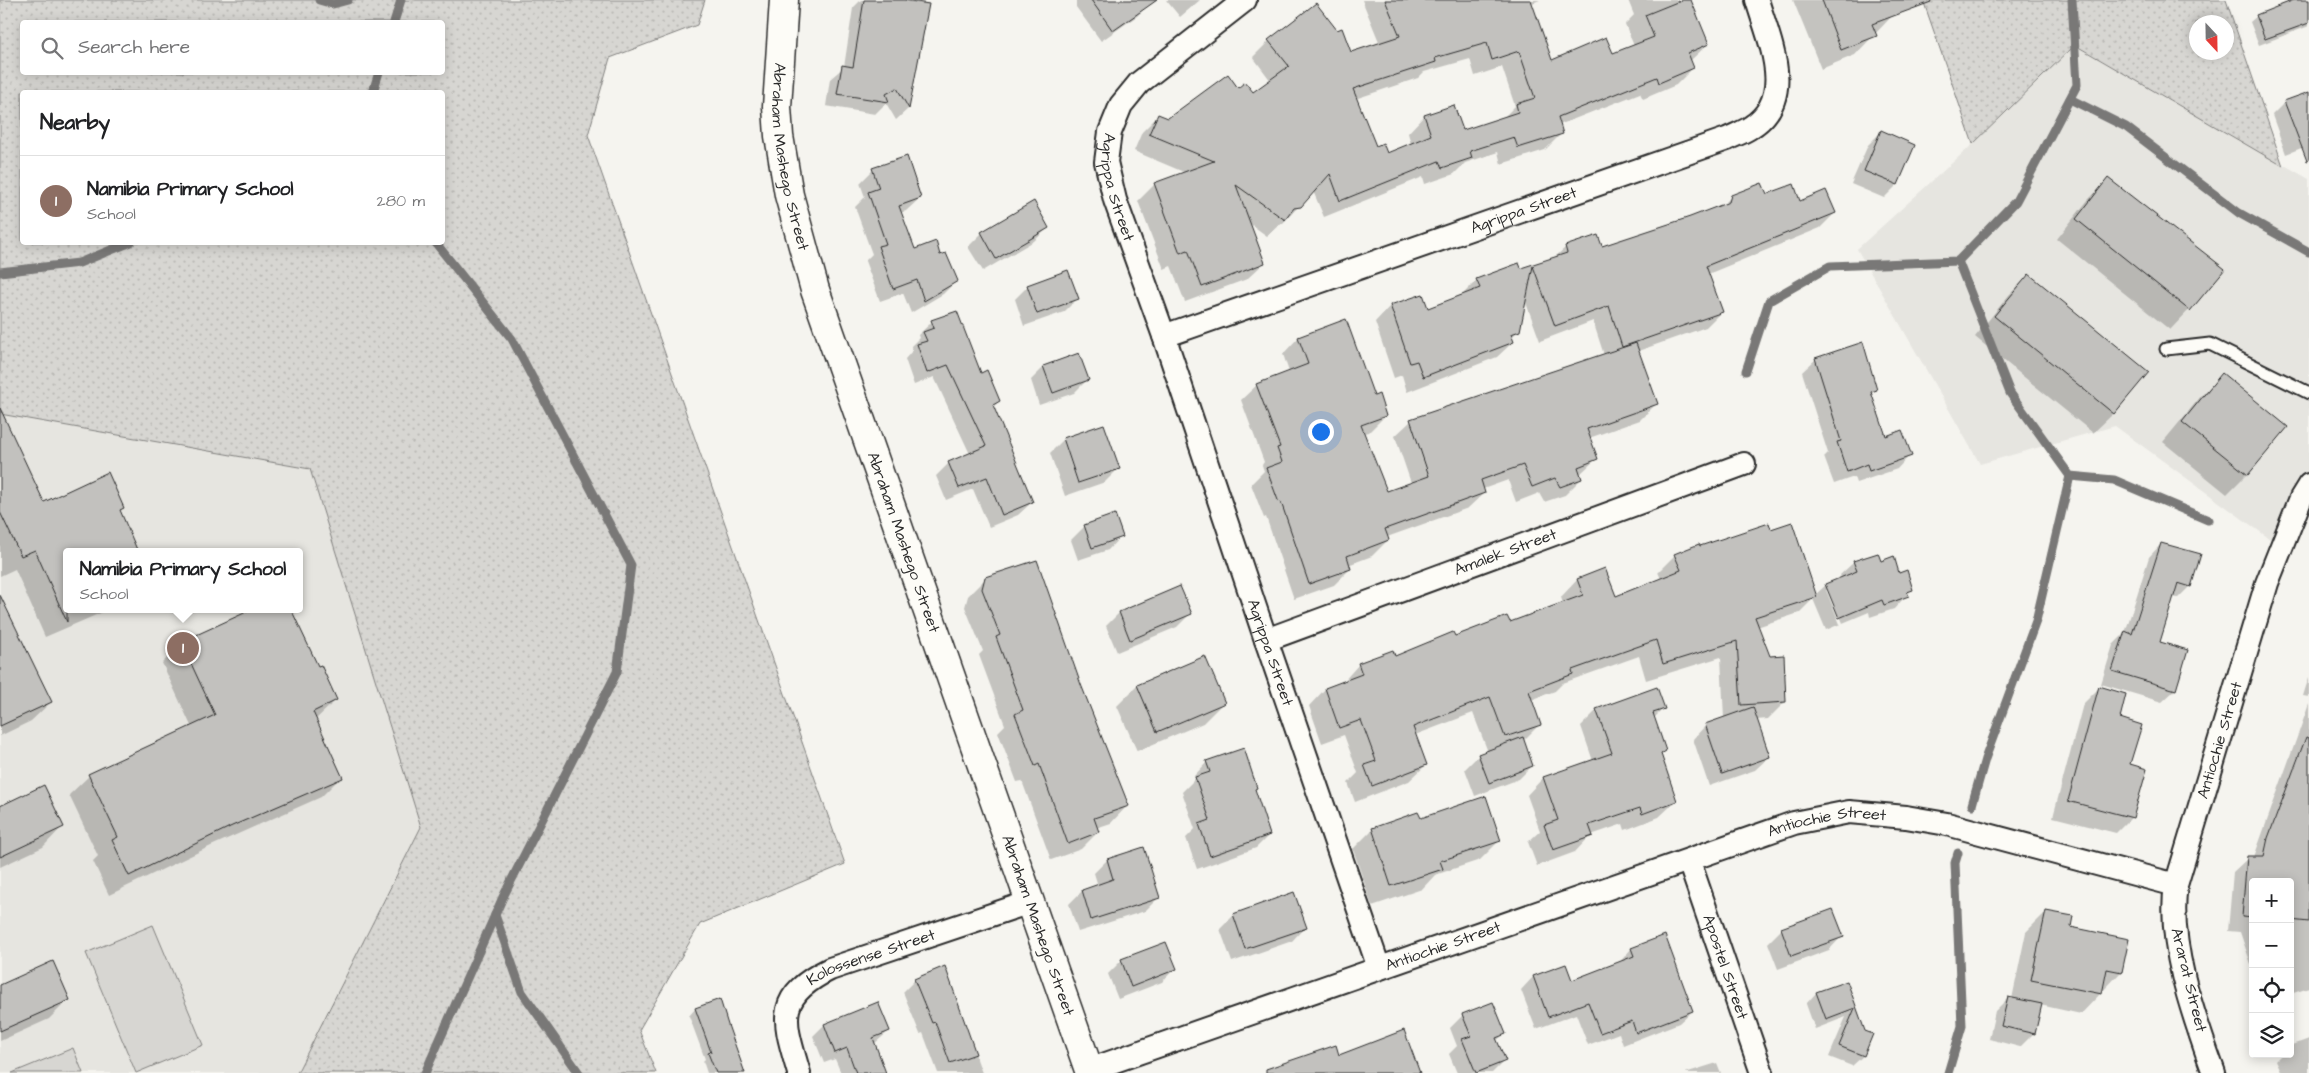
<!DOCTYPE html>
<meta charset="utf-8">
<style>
:root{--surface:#fff;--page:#f2f2f2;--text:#202124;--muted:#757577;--line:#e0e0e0;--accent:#0b8043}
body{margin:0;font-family:"Architects Daughter",sans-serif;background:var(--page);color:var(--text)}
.controls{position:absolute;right:15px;bottom:15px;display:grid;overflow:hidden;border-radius:5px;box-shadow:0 2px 12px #0003}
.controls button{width:45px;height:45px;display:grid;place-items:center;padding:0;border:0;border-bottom:1px solid var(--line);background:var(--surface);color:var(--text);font:25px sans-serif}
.compass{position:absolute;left:2189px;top:15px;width:45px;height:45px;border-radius:50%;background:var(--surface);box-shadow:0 2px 12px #0003;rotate:158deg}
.you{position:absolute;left:1320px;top:431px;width:18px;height:18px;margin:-12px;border:4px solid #fff;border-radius:50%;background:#1a73e8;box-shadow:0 0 0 8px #1a73e833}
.badge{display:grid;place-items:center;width:32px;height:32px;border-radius:50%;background:var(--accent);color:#fff;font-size:16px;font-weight:700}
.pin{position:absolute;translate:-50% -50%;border:2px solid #fff;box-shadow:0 1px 5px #0006}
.popup{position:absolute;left:63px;top:548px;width:240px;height:65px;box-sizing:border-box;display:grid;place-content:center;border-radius:5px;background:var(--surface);filter:drop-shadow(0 1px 4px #0005);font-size:16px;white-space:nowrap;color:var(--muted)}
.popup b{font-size:19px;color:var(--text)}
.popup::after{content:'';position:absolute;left:50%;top:100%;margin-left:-10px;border:10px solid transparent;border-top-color:var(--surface)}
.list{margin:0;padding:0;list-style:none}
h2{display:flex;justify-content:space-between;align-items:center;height:65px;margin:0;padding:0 20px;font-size:21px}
h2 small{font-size:16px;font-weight:400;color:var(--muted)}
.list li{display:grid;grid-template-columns:32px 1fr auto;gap:15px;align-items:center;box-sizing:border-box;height:90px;padding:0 20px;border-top:1px solid var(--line)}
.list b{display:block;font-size:19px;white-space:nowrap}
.list p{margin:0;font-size:16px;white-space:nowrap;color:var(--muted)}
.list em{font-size:16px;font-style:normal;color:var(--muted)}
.icon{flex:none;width:28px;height:28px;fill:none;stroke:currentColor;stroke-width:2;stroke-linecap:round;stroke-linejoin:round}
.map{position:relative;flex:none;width:2309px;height:1073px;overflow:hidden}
.search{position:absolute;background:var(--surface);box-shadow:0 2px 12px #0003;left:20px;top:20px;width:425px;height:55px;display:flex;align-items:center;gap:12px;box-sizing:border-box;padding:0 18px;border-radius:5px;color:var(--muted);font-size:19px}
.panel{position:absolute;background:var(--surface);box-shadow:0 2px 12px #0003;left:20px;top:90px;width:425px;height:155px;border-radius:5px}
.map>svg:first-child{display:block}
.built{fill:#e6e5e0;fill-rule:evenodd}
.grass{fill:url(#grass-dots);stroke:#81807e;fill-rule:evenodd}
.garden{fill:#d7d6d2;stroke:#81807e}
.shadow{fill:#0003;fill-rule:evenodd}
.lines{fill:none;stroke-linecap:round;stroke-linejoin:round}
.stream{stroke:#797877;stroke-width:9}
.building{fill:#c2c1be;stroke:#2b2b2b;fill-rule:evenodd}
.service-casing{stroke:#2b2b2b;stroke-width:15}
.minor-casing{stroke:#2b2b2b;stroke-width:26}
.secondary-casing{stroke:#2b2b2b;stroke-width:31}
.service{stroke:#fdfcf7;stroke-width:11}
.minor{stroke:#fdfcf7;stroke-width:22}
.secondary{stroke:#fdfcf7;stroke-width:28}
.labels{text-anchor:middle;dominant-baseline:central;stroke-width:5;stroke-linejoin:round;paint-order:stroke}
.street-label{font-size:16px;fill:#2b2b2b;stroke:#fdfcf7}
</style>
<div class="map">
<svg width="2309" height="1073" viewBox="0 0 2309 1073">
<defs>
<pattern id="grass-dots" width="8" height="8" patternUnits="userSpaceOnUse" patternTransform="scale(1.25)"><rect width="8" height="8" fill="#d7d6d2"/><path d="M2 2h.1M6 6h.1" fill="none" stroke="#b9b8b4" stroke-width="1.8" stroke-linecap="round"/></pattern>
</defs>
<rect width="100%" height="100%" fill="#f5f4ef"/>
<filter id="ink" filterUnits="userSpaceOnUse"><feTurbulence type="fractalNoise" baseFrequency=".02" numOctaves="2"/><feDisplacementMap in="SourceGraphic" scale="10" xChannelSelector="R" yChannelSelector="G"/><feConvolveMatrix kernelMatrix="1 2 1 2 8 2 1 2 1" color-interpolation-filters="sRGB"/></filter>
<g filter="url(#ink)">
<g class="built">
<path d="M2074 45 2309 179V499L2281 547 2115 426 1980 464 1857 249 1973 144Z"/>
<path d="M0 414 310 469 421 827 297 1073H0ZM67 552H299V609H67Z"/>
</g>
<g class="grass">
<path d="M0 0H705L697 25 610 58 588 135 845 864 700 924 639 1030 656 1073H297L421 827 310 469 0 414ZM22 22H442V72H22ZM22 92H442V242H22Z"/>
<path d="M1923 0H2226L2283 166 2075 45 1973 144ZM2196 22H2226V52H2196Z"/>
</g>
<g class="garden">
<path d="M153 925 203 1045 136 1073 86 953Z"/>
<path d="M73 1048 83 1073H12Z"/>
</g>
<g class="shadow">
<path d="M861 0H896L927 5 908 109 896 120 886 103 875 114 826 106 830 79 844 67 853 8Z"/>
<path d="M1076 0H1145L1148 5 1137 16 1101 41 1076 7Z"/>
<path d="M1166 0H1200L1180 17Z"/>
<path d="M1362 0H1540L1532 3 1551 61 1612 55 1634 46 1625 24 1634 15 1628 0H1690L1708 44 1690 61 1693 68 1676 85 1643 99 1640 93 1559 125 1562 133 1545 150 1501 164 1498 152 1465 163 1454 174 1425 184 1423 177 1324 217 1313 191 1283 223 1280 224 1267 236 1249 223 1264 263 1247 279 1185 302 1171 266 1164 269 1138 201 1155 184 1186 173 1134 151 1142 132 1159 115 1168 119 1238 90 1253 94 1271 81 1253 57 1269 41 1350 53 1380 44ZM1470 59 1475 76 1502 67 1515 106 1503 118 1462 131 1453 106 1424 116 1408 133 1411 144 1386 154 1375 147 1355 99 1418 78 1424 72Z"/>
<path d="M1793 0H1887L1893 15 1855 55 1821 69Z"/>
<path d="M2295 0H2309V26L2259 45 2250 22 2257 16Z"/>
<path d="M2309 93V145L2286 154 2272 115 2285 102Z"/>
<path d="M1881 132 1914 145 1897 185 1884 198 1851 184 1868 145Z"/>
<path d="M873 170 920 198 906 211 900 213 914 251 939 257 956 281 943 294 911 313 903 293 880 301 865 261 872 254 855 207 865 197 860 183Z"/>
<path d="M2108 180 2189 310 2170 330 2057 239 2088 200Z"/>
<path d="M1732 196H1766L1800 202 1835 213 1820 228 1708 274 1721 312 1706 327 1638 351 1656 404 1640 420 1589 438 1597 458 1579 475 1581 479 1565 495 1544 502 1539 493 1516 502 1508 480 1483 489 1484 493 1468 508 1387 537 1388 540 1372 556 1348 565 1350 569 1334 585 1294 599 1266 517 1264 518 1251 484 1264 471 1262 465 1264 462 1241 400 1257 385 1289 372 1283 354 1298 338 1345 321 1374 397 1385 416 1369 432 1363 433 1386 492 1411 483 1395 436 1411 421 1604 355 1593 321 1540 341 1525 300 1519 330 1511 338 1513 342 1497 357 1407 392 1402 375 1394 378 1375 322 1390 306 1423 295 1428 310 1462 295 1477 280 1520 270 1554 258 1566 247 1601 248 1690 218 1723 205Z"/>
<path d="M1033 203 1048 228 1034 241 983 271 968 247 982 233Z"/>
<path d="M2029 275 2147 372 2113 414 2093 433 1975 337 2009 295Z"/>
<path d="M1028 286 1077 299 1064 312 1024 326 1015 299Z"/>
<path d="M932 322 980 374 999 401 993 407 1032 502 1018 515 989 527 973 489 946 500 936 476 949 463 970 454 934 377 914 385 905 359 912 351 911 346 919 338 918 335Z"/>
<path d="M1816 359 1876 390 1870 395 1886 438 1910 455 1897 469 1856 483 1854 477 1834 484 1824 457 1828 453 1802 372Z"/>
<path d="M1044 367 1087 380 1074 393 1039 405 1031 380Z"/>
<path d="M2222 375 2286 427 2247 474 2227 494 2163 442 2202 395Z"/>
<path d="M1064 439 1118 469 1105 482 1065 496 1050 453Z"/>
<path d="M0 441 43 504 123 508 67 552V609H110L45 637 15 569 0 576Z"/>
<path d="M1085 526 1121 536 1108 550 1078 560 1071 540Z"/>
<path d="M1771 531 1815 595 1826 585 1842 579 1840 575 1854 562H1880L1899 574 1912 589 1894 609 1870 617 1869 612 1826 630 1813 599 1799 613 1757 627 1785 702 1768 719 1756 720 1769 757 1755 770 1709 786 1693 739 1706 725 1724 719 1721 657 1646 680 1639 656 1563 683 1555 691 1531 700 1539 725 1523 741 1532 766 1519 779 1475 796 1465 769 1479 755 1488 752 1473 713 1415 735 1426 765 1409 781 1355 802 1348 783 1358 773 1344 735 1322 743 1309 706 1325 689 1343 682 1359 664 1394 657 1454 638 1509 623 1563 604 1561 597 1577 580 1605 570 1616 598 1661 579 1658 572 1675 555ZM1826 590H1829L1843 623 1840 624Z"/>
<path d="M2161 544 2190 586 2178 598 2172 597 2159 643 2187 651 2175 690 2162 702 2101 684 2113 645 2125 633 2149 557Z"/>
<path d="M986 578 1079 682 1128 805 1111 823 1096 828 1098 832 1081 849 1051 860 1022 781 1017 782 998 732 1005 725 979 655 983 651 965 607 968 596Z"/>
<path d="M1179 588 1190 614 1177 627 1117 652 1106 626 1119 613Z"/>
<path d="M0 598 51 702 31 721 0 736Z"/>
<path d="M256 609 317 668 336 700 315 720 341 777 321 797 211 846 109 895 93 861 98 856 69 795 89 776 192 728 162 663 182 644Z"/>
<path d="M1204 657 1223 703 1203 723 1137 751 1117 706 1137 686Z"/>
<path d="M2309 677V697L2303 696Z"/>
<path d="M2099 688 2118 719 2132 817 2116 833 2053 817 2083 704Z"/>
<path d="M2309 704V988L2290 994V882H2253V970L2240 932 2228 931 2233 872 2248 858 2254 857Z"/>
<path d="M1664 708 1653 719 1665 751 1660 756 1676 801 1659 817 1625 830 1623 824 1591 835 1575 852 1537 866 1528 842 1540 831 1527 795 1543 778 1593 761 1581 726 1597 710Z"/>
<path d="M1207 762 1254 790 1269 835 1256 848 1197 869 1186 838 1195 829 1182 792 1195 779 1194 776Z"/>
<path d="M0 807 62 827 43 847 0 867Z"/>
<path d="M1420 820 1500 840 1480 860 1435 875 1422 889 1372 906 1353 849 1373 829Z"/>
<path d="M1107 860 1159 897 1145 911 1078 932 1069 904 1082 891 1098 886 1094 873Z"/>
<path d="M2046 912 2069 928 2121 972 2081 1014 2040 1005 2033 1034 2020 1047 1989 1039 1995 1011 2008 998 2012 999 2026 932Z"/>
<path d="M1234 915 1305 927 1292 941 1232 962 1220 929Z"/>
<path d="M1782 929 1842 936 1829 950 1778 969 1768 943Z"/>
<path d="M1166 943 1175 968 1162 982 1118 999 1108 974 1122 960Z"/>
<path d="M1631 949 1692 1011 1679 1023 1623 1045 1619 1033 1588 1045 1576 1014 1536 1029 1521 990 1533 977 1565 965 1571 981 1619 963Z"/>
<path d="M944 968 982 1073H938L923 1033 920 1034 903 992 915 980Z"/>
<path d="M1846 982 1864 1032 1863 1056 1852 1066 1829 1057 1846 1017 1815 1029 1806 1004 1816 993Z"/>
<path d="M0 986 69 999 49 1019 0 1041Z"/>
<path d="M878 1003 889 1031 874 1044 885 1073H841L835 1059 824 1063 813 1036 824 1025Z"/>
<path d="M695 1009 738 1073H707L703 1061 705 1059 689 1016Z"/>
<path d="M1463 1015 1504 1034 1496 1041 1504 1061 1492 1073H1457L1449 1054 1457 1046 1450 1028Z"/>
<path d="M2309 1039V1073H2282L2276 1060 2282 1054H2290V1046Z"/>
<path d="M1717 1063 1721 1073H1685Z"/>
</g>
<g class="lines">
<g class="stream">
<path d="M319 0 333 4 348 0"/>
<path d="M394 22 401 0"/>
<path d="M373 92 379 72"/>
<path d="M2070 99 2126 127 2239 213 2309 252"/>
<path d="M1958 261 2010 393 2070 476 2114 480 2208 520"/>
<path d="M0 272 79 263 131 242"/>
<path d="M1746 371 1769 301 1830 266 1958 261 2016 201 2077 85 2072 0"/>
<path d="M1972 805 1985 759 2036 621 2070 476"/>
<path d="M495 915 522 992 579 1073"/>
<path d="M425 1073 503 897 617 672 631 565 512 339 435 242"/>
<path d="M1948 1073 1962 1026 1955 863 1958 853"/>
</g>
</g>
<g class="building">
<path d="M864 0H904L929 4 909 109 897 88 886 94 889 102 837 94 842 65 853 67Z"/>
<path d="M1091 0H1157L1113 31Z"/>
<path d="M1385 0H1531L1552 60 1606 37 1613 53 1654 37 1645 15 1682 0H1691L1709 44 1688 53 1694 68 1659 83 1657 77 1558 117 1563 134 1518 148 1514 137 1470 151 1472 158 1442 168 1439 161 1340 201 1330 174 1301 207 1294 208 1285 220 1236 185 1265 263 1202 287 1188 250 1180 253 1154 183 1214 161 1149 134 1158 114 1168 118 1228 74 1238 88 1245 82 1253 92 1289 66 1268 40 1316 3 1337 30 1342 28 1351 52 1400 36ZM1487 43 1492 60 1519 51 1535 98 1516 104 1518 112 1463 130 1454 105 1424 115 1431 135 1387 153 1383 143 1376 146 1353 89 1436 62 1435 58Z"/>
<path d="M1822 0H1930L1931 2 1872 24 1877 36 1841 50Z"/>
<path d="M2294 0H2309V23L2265 39 2256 15Z"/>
<path d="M2309 92V160L2307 161 2284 101Z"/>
<path d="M1881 130 1915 145 1898 185 1864 171Z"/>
<path d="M907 156 921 198 899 206 915 249 936 241 940 255 946 253 958 281 924 301 917 280 893 289 878 246 886 244 868 192 879 188 872 168Z"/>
<path d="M2108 178 2225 269 2190 311 2076 219Z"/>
<path d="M1762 183 1767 194 1794 184 1800 201 1826 190 1836 213 1706 266 1723 312 1622 347 1609 306 1555 326 1533 266 1520 331 1511 334 1514 342 1423 377 1417 361 1410 363 1390 305 1423 294 1428 308 1480 288 1476 279 1519 263 1521 268 1567 253 1565 246 1598 235 1602 246 1690 217 1729 202 1731 195Z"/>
<path d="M1034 201 1049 228 996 259 981 232Z"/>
<path d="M1068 270 1079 299 1037 314 1027 285Z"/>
<path d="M2029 274 2149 372 2114 414 1994 316Z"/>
<path d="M957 311 981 373 987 370 1000 401 993 405 1033 502 1002 515 987 477 959 488 948 462 986 446 948 365 927 373 917 344 927 341 923 332 934 328 931 320Z"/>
<path d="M1346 319 1374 396 1379 394 1386 416 1361 425 1387 491 1429 476 1410 419 1636 343 1658 404 1587 429 1598 459 1578 467 1582 479 1560 487 1555 478 1532 487 1523 465 1481 480 1485 493 1385 529 1389 540 1347 556 1351 569 1309 584 1281 502 1279 503 1266 468 1282 462 1277 448 1280 447 1256 384 1308 364 1298 337Z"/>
<path d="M1863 342 1877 390 1871 392 1886 436 1902 430 1912 456 1869 471 1867 464 1847 472 1837 442 1841 441 1815 358Z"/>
<path d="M1079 353 1089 380 1053 393 1043 366Z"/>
<path d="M2222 373 2288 427 2248 475 2182 422Z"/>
<path d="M0 408 44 502 108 472 124 508 120 510 138 552H67V622L35 550 21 556 0 512Z"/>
<path d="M1104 424 1120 469 1078 483 1063 438Z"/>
<path d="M1115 514 1123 537 1092 548 1084 525Z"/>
<path d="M1792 522 1817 597 1755 617 1770 656 1784 655 1786 702 1741 705 1737 641 1663 664 1656 640 1572 670 1573 674 1529 691 1541 725 1505 737 1490 697 1413 727 1427 765 1372 786 1364 765 1376 761 1361 720 1339 728 1325 688 1362 674 1358 663 1393 650 1395 656 1453 632 1455 636 1507 616 1510 622 1583 595 1577 579 1605 568 1616 596 1681 570 1674 554 1699 544 1700 546 1769 523 1771 529Z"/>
<path d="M2161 543 2201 554 2191 587 2178 583 2160 642 2188 650 2176 690 2112 671 2125 631 2132 634Z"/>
<path d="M1878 553 1881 561 1894 556 1899 573 1907 570 1913 590 1907 592 1909 596 1884 605 1882 600 1839 618 1825 584 1857 571 1853 561Z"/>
<path d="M1037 560 1080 682 1129 806 1094 818 1099 832 1068 844 1039 764 1035 766 1015 714 1023 710 996 637 1000 635 982 589 985 577Z"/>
<path d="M1180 586 1192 614 1130 640 1119 612Z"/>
<path d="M0 595 52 702 0 726Z"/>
<path d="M253 609H291L318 666 321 665 337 700 313 712 343 778 232 826 129 876 112 840 118 837 88 774 215 715 181 642Z"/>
<path d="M1205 656 1225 703 1157 732 1137 685Z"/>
<path d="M2099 686 2126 694 2120 718 2142 725 2130 764 2147 769 2133 818 2068 801Z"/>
<path d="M1657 687 1665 709 1653 713 1666 751 1661 754 1677 801 1642 814 1640 808 1589 825 1593 836 1553 850 1544 825 1558 820 1543 777 1612 753 1596 709Z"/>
<path d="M1753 707 1770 757 1722 774 1705 724Z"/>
<path d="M1523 737 1533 766 1489 783 1478 754Z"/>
<path d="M2306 737 2309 738V922L2290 920V882H2253V918L2242 917 2247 856H2264L2268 838Z"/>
<path d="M1244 748 1257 788 1255 789 1270 835 1210 856 1199 824 1210 820 1195 777 1210 772 1206 761Z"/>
<path d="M44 785 64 827 0 857V806Z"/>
<path d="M1486 796 1501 841 1440 861 1443 869 1391 886 1372 828 1418 812 1421 818Z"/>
<path d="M1144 847 1160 898 1091 920 1082 890 1113 879 1107 859Z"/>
<path d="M1294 892 1307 928 1245 949 1233 914Z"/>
<path d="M1833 909 1844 937 1791 956 1781 928Z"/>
<path d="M2046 911 2073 916 2071 927 2129 939 2122 972 2107 969 2102 994 2031 980Z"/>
<path d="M1665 935 1693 1011 1636 1033 1632 1021 1600 1033 1588 1002 1548 1017 1533 976 1566 964 1572 980 1634 956 1631 948Z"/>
<path d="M1166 942 1177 969 1131 987 1121 959Z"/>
<path d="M53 961 70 1000 0 1031V985Z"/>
<path d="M945 966 976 1054 950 1063 935 1022 932 1023 914 979Z"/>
<path d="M1847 981 1865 1031 1873 1034 1864 1056 1839 1046 1855 1008 1826 1019 1816 992Z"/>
<path d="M2008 997 2042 1004 2035 1034 2001 1026Z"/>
<path d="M720 999 728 1025 745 1073H716L708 1053 711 1052 695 1008Z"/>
<path d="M878 1002 890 1031 873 1038 886 1073H856L847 1048 835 1053 824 1024Z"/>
<path d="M1493 1002 1506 1034 1496 1038 1506 1061 1476 1073 1462 1039 1471 1036 1462 1014Z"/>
<path d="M1404 1030 1420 1073H1266V1069L1336 1045 1339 1055Z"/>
</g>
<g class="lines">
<defs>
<path id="service" d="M2166 349 2210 344 2309 393"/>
<g id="minor">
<path id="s1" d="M1245 0 1139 83 1121 105 1110 132 1106 162 1115 200 1164 336 1266 640 1379 968"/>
<path id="s2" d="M1164 336 1727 139C1735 135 1744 132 1751 127 1797 98 1769 41 1757 0"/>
<path id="s3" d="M1266 640 1744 464"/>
<path id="s4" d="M1689 861 1762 1073"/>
<path id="s5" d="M1089 1070 1794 823 1849 812 1906 817 1947 824 2176 885"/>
<path id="s6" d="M799 1073C784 1021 773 997 830 969L1030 902"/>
<path id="s7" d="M2214 1073C2194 1017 2167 944 2176 885L2267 583 2301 498 2309 485"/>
</g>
<g id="secondary">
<path id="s8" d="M784 0 777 107 779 136 789 195 815 290 1090 1073"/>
</g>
</defs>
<use href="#service" class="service-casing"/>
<use href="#minor" class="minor-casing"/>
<use href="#secondary" class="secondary-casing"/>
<use href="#service" class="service"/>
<use href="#minor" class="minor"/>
<use href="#secondary" class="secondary"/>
</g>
</g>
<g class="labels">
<g class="street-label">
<text stroke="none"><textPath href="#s8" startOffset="158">Abraham Mashego Street</textPath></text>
<text stroke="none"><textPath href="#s1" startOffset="249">Agrippa Street</textPath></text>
<text stroke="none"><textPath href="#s2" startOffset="381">Agrippa Street</textPath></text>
<text stroke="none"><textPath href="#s8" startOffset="562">Abraham Mashego Street</textPath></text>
<text stroke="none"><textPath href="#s3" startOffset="255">Amalek Street</textPath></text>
<text stroke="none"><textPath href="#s1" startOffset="740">Agrippa Street</textPath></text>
<text stroke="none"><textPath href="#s7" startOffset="345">Antiochie Street</textPath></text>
<text stroke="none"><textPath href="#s5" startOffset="780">Antiochie Street</textPath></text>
<text stroke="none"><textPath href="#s8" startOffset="968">Abraham Mashego Street</textPath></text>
<text stroke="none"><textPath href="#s5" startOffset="375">Antiochie Street</textPath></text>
<text stroke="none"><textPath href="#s6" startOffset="168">Kolossense Street</textPath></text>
<text stroke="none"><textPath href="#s4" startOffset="112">Apostel Street</textPath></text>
<text transform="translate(2189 980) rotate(76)">Ararat Street</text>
</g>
</g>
</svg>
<div class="controls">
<button>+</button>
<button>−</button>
<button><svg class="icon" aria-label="locate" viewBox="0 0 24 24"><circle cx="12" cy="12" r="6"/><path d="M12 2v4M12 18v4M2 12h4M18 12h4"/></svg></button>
<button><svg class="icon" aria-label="layers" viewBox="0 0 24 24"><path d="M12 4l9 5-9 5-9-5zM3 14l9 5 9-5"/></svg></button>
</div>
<svg class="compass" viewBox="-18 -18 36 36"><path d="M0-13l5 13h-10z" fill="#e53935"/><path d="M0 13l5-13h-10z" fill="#757577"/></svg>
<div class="you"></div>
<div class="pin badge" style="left:183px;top:648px;background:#8d6e63">1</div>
<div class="popup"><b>Namibia Primary School</b>School</div>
<div class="search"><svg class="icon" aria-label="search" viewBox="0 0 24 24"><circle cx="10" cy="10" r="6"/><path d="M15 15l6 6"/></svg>Search here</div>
<section class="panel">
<h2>Nearby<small></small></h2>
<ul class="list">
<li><span class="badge" style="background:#8d6e63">1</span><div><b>Namibia Primary School</b><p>School</p></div><em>280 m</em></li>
</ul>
</section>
</div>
